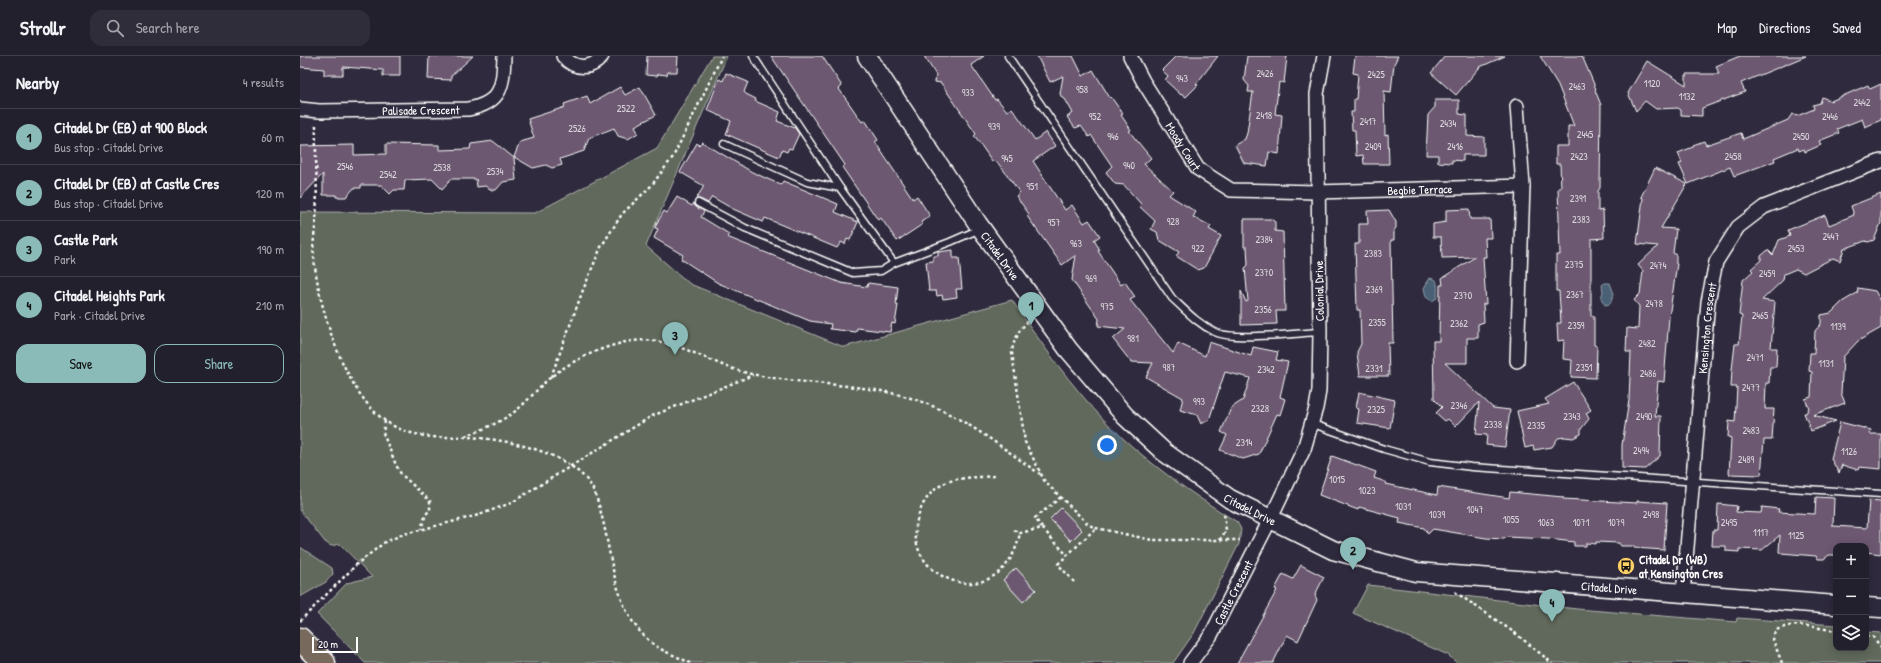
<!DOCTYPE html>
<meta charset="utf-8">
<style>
:root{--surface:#23202e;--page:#2f2d3a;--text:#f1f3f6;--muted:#a3a3aa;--line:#403e4a;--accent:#8bbbb9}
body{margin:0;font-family:"Patrick Hand",sans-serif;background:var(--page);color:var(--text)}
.controls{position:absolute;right:12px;bottom:12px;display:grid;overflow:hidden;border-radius:8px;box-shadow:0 2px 10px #0003}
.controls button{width:36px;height:36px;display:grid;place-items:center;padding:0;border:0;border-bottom:1px solid var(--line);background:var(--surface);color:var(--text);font:20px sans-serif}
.scale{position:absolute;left:12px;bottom:10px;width:46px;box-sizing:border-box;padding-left:4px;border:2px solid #fff;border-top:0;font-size:11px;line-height:14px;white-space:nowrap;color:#fff;-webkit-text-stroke:3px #2f2a3d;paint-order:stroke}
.you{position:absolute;left:807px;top:389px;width:14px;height:14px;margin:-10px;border:3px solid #fff;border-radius:50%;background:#1a73e8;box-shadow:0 0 0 6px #1a73e833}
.badge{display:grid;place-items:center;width:26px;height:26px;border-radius:50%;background:var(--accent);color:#111;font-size:13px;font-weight:700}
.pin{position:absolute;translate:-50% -33px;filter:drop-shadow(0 1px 2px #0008)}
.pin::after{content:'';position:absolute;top:21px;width:14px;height:12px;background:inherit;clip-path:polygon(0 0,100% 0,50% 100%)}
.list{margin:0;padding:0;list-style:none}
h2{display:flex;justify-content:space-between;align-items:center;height:52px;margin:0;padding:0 16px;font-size:17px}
h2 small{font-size:13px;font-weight:400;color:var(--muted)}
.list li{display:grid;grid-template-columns:26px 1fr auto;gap:12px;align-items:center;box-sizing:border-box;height:56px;padding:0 16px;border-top:1px solid var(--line)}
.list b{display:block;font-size:15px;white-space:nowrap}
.list p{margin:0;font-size:13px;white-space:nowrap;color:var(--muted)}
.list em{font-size:13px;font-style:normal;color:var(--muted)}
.actions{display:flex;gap:8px;padding:12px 16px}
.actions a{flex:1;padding:9px 0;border:1px solid var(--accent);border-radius:12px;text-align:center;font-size:14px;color:var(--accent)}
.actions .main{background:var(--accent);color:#111}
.icon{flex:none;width:22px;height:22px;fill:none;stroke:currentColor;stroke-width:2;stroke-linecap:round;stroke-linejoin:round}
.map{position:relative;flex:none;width:1581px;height:607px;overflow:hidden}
header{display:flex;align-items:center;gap:24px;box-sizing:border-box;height:56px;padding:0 20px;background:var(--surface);border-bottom:1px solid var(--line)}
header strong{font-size:19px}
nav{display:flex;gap:22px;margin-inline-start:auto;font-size:14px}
.search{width:280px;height:36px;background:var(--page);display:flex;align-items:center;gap:10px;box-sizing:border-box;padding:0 14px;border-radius:12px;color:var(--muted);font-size:15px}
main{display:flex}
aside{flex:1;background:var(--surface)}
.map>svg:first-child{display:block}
.green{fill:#61695c;stroke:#b0b4ae}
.water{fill:#4a6075;stroke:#92a0ac}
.building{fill:#6c5971;stroke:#fff}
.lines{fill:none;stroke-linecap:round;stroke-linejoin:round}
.lane-casing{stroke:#fff;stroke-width:9}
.street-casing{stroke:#fff;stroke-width:16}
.secondary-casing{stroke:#fff;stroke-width:21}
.highway-casing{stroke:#fff;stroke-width:25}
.path{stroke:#fff;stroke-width:2.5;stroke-dasharray:3 3;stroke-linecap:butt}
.lane{stroke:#2f2a3d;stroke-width:6}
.street{stroke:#2f2a3d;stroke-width:13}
.secondary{stroke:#2f2a3d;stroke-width:18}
.highway{stroke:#77695c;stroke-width:22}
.labels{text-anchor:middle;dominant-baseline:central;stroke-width:3.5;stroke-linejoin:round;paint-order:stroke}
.number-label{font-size:10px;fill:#dad6dc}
.street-label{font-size:12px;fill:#fff;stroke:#2f2a3d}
.poi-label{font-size:12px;font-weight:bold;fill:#fff;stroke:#2f2a3d;text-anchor:start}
</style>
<header>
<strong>Strollr</strong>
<div class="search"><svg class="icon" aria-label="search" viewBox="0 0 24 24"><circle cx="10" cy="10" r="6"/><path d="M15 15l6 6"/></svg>Search here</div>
<nav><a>Map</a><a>Directions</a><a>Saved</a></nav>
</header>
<main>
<aside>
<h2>Nearby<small>4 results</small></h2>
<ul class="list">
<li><span class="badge">1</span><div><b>Citadel Dr (EB) at 900 Block</b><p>Bus stop · Citadel Drive</p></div><em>60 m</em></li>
<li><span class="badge">2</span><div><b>Citadel Dr (EB) at Castle Cres</b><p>Bus stop · Citadel Drive</p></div><em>120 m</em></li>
<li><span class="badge">3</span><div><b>Castle Park</b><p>Park</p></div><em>190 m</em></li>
<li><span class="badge">4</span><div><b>Citadel Heights Park</b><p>Park · Citadel Drive</p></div><em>210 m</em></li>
</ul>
<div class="actions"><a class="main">Save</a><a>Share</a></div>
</aside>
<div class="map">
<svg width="1581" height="607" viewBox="0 0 1581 607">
<rect width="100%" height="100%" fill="#2f2a3d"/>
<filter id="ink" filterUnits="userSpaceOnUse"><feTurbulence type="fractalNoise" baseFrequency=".025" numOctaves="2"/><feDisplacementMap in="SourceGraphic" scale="8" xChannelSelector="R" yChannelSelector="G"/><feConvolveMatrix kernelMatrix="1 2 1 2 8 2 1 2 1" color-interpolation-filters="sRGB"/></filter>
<g filter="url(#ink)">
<g class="green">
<path d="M412 0H427L346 190 390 228 544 291 712 244C741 287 770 329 807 367 846 406 890 437 937 466L941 473 939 488 894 577 873 607H65L17 558 47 527 72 521 40 488 31 490 25 486 0 454V156L235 157 357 92Z"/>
<path d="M0 491 32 512 33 518 26 526 0 541Z"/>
<path d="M1068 529 1277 553 1436 566 1437 562 1536 569V592H1566V576L1581 577V607H1157L1148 599 1053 557Z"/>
</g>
<g class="water">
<path d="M1130 222 1136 224C1138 227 1137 238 1137 242L1132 245 1126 241 1124 232Z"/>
<path d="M1305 227H1310L1314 238 1310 248 1305 249 1301 242 1303 236 1302 229Z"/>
</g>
<g class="building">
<path d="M0 0H100V20H83V14L43 11V19H24V13L0 11Z"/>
<path d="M129 0H173L151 20V24L128 23Z"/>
<path d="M347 0H378L377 16H368L367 19 358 18 357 20 346 19Z"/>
<path d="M471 0H522L542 30 539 33 562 66 565 64 578 84 575 86 613 143 617 140 630 160 621 166 623 168 597 185 581 162 578 164 542 111 545 109Z"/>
<path d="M624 0H684L671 9 695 44 697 43 707 55 712 52 735 84 746 76 755 90 733 105 765 154 772 149 784 167 789 164 800 180 794 184 800 194 798 195 821 229 825 226 835 241 830 244 873 297 878 287 905 300 909 286 951 300 953 291 978 296 976 304 988 306 980 341 985 343 980 359 977 358 959 398 943 403 920 394 927 379 921 376 931 352 943 344 950 322 925 316 909 364 901 368 897 359 880 354 883 342 846 321 853 307 831 306 813 283 825 273 798 270 799 263 772 224 776 199 762 209 727 160 729 158 716 140 720 137 705 116 697 106 692 105 683 92 674 80 676 78 641 27 635 26 636 19Z"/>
<path d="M737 0H773L783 20 793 14 810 42 811 41 823 58 821 59 831 74 829 75 851 102 844 108 873 135 869 139 896 156 893 161 911 170 909 173 921 180 904 212 898 214 876 200 879 196 859 184 857 176 851 173 855 165 839 150 841 148 824 129 815 128 806 116 812 110 791 79 789 81 781 70 775 72 767 61 773 57 765 43 762 42 760 38 763 20 750 26Z"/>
<path d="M876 0H918L896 28 898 29 886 41 882 38 881 39 865 24 868 20 862 14Z"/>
<path d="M947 0H987L984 27 979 26 975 58 982 59 979 98 969 96 967 110 944 107 935 89 945 83 947 77 953 36H948L949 30 944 24Z"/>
<path d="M1055 0H1098L1094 8 1091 36 1084 35 1085 79 1088 78 1089 108H1064L1063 99 1056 100 1055 74H1052L1051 56H1054V43H1056L1058 18 1053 17Z"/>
<path d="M1145 0H1205L1180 11 1156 39 1131 17Z"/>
<path d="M1240 0H1282L1296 33 1295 34 1301 49 1300 132 1298 135V155L1303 154 1304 182 1291 183V260H1294V289L1297 290 1296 322 1271 321 1272 304 1263 303 1264 284 1258 285 1257 267H1261L1259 235H1256V199H1260L1258 132H1261L1260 108H1256V90H1268V70H1274L1258 29Z"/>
<path d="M1440 0H1506L1441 27 1445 36 1402 52V60L1381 59V54L1378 52 1356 53 1345 45 1336 55 1328 37 1347 5 1386 29V18H1419L1416 10Z"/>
<path d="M426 17 448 26 444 36 446 38 456 43 455 45 480 56 477 65 495 72 499 78 492 93 489 92 487 96 482 94 479 101 426 78 431 65 407 54 419 23 423 25Z"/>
<path d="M1581 28V64L1565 71 1562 63 1537 73 1539 77 1519 85 1521 89 1505 96 1504 93 1499 95 1498 92 1474 102 1475 105 1434 120 1430 111 1388 128 1379 108 1382 107 1378 97 1393 91V89L1404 85 1406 89 1441 77 1443 83 1488 64 1492 58 1497 60 1514 53 1513 49 1520 47 1522 41 1531 45 1568 29 1570 33Z"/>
<path d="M320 31 325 39 340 31 356 59 335 70 338 77 328 83 318 80 314 72 289 82 284 95 260 103 262 109 252 112 246 109 233 112 214 101 220 86 234 82 228 63 265 51 264 48 287 40 290 48Z"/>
<path d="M1135 44H1159V58L1167 59V80L1184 81V99H1163V105L1152 104V107L1138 106V99H1126L1128 59 1135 51Z"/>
<path d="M193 85 214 102 216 124 203 126 196 134H192L185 130 177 131 176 123H151L142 133 132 123 105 124 104 134H94L90 138 81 129H61V132H54L46 141H36V139H23V118L0 142V90L54 89V99L86 98V88L139 89V94L170 93 171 88Z"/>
<path d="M402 86 452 116 481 129 483 125 538 148 535 156 558 166 550 184 547 183 545 188 541 186 537 192 465 162 463 166 433 153 412 141 408 147 400 143H396L404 130 380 116 397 87 399 89Z"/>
<path d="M1355 112 1387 128 1361 172 1376 173 1373 197 1376 199V208H1377L1369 261 1364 326 1358 325 1355 360H1361L1360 400 1345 413 1322 412V389L1329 344 1331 296H1326L1327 272 1338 273 1339 250 1334 244 1340 238 1343 215 1338 209 1358 190 1337 188 1343 142 1341 141Z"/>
<path d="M1581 138V167L1574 184 1568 186 1565 185 1544 193 1540 205 1533 202 1504 217 1496 213 1484 218 1483 224 1462 244 1475 246 1471 292H1477L1476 311H1470L1469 327H1466L1465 353H1474L1472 384H1464L1461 419 1429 418 1431 382 1428 381 1429 365 1435 366 1437 331H1431L1432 314 1435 288H1439L1442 260 1439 259 1443 224 1453 215 1451 213 1461 204V200L1468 194 1473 199 1479 184 1490 180 1488 174 1525 159 1529 169 1554 159 1551 150Z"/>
<path d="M377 141 392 150 394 147 396 151 404 155 401 161 429 178 427 181 541 227 567 231 568 227 598 231 596 249H598L595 268 592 267 590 276 557 272 556 276 530 273 531 268 510 265 418 227 381 203 383 199 354 182 358 173 355 172 357 167 364 155 367 157Z"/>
<path d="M1169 153 1170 163H1190L1191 182H1185L1186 201H1183L1186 248H1183L1184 266 1178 268V282H1167V307H1145L1193 352 1210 354 1205 391 1186 389 1187 379 1176 378 1179 346 1158 368 1157 367 1155 370 1148 363 1145 365 1136 357 1142 351 1134 343 1133 285H1139L1140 229H1143L1142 222 1175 201 1142 202 1141 181H1133V168L1146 166V154Z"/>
<path d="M1089 154 1096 166V172L1094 174V184H1091L1093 287H1088L1089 320H1060L1057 296 1061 288 1060 254H1057L1055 188H1059V168H1068L1067 155Z"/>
<path d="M944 163H971L975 166V175L983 176 985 255H976L977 268 941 269V235L946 246 948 245 945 212 948 209 947 191H944Z"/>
<path d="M653 194V202H659L662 233H656L657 241 643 243 642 239 637 240 636 235H629L626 206 633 205V200H638V196Z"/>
<path d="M1558 232 1575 235 1581 245V272L1558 285 1543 301 1541 337 1545 347 1513 359 1536 365 1511 375 1504 357H1506L1509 352 1505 343 1511 341 1512 316 1509 315 1510 297H1514L1515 275 1521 268V259L1531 257 1542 246 1557 237Z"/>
<path d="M1273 326 1291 354 1286 357 1289 363 1281 373V378L1273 382 1265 381 1258 382 1252 391 1234 394 1233 390 1225 392 1217 355 1249 348 1245 343Z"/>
<path d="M1059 336 1095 344 1090 372 1057 367 1059 353 1056 352Z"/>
<path d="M1540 366 1571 374 1570 378H1581V413L1559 411 1558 414 1542 409 1539 417 1531 403Z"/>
<path d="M1032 400 1076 416 1074 422 1086 426 1085 428 1137 439 1138 431 1209 442 1210 436 1263 441V443L1337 447V445L1367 447 1364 494 1334 492V490H1321L1319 487 1296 486V488L1286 487V490H1274V486L1248 483 1207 481 1204 483 1186 482 1133 473 1128 478 1124 472 1099 467 1100 462 1059 451 1058 454 1019 439Z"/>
<path d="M1516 441 1534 442 1533 470 1567 472 1569 444 1581 445V498L1566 496V490H1536V499H1529L1524 503H1518L1516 500 1481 497 1479 496 1480 479 1462 494 1439 493V496L1426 495V490H1412L1413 474H1417L1418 448 1437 450 1436 456 1461 457 1462 451 1479 453 1478 456 1515 458Z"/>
<path d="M761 452 782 474 771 485 750 463Z"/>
<path d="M1001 509 1024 521 1015 539 1017 544 998 585 987 579 973 607H937L977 534 975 533 983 518 993 523Z"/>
<path d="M716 512 736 534 723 546 703 524Z"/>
</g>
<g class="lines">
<defs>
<g id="lane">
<path d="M453 0 540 132 594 207 650 186 680 173"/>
<path d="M708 0 872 242C886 255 898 268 915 276 933 285 997 277 1020 276"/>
<path d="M424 88 507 126 540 132"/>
<path d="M398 147 445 172 553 217 581 215 594 207"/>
<path d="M1013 368 1084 393 1130 406 1172 411 1581 438"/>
</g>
<g id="street">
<path d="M263 0C274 13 291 15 302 0"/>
<path id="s1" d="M830 0 843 25 898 113 931 134 1017 136 1223 130"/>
<path d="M1217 50 1223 130 1217 305"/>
<path id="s2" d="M0 53 19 55 168 53C202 47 203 30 204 0"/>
<path id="s3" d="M1383 538 1408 246 1416 206 1438 171 1464 151 1581 105"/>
<path id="s4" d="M890 607 911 579 971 462 1004 393 1016 352 1019 335 1020 276 1017 38 1024 0"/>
</g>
<g id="secondary">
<path id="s5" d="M567 0 678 168 768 293 825 360 864 396 930 443 1033 494 1116 516 1536 549"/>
<path d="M1566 551 1581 552"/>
</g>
<path id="highway" d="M0 583 24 607"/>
</defs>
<use href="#lane" class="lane-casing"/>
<use href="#street" class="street-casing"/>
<use href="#secondary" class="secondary-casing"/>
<use href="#highway" class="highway-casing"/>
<g class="path">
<path d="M16 69C15 100 18 132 16 163 15 176 12 188 14 201 18 249 42 327 78 359 93 373 113 379 133 381 145 382 156 380 167 381 205 383 260 394 286 423 297 435 300 454 304 469 313 511 317 563 356 590 366 597 379 601 390 607"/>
<path d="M728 265 720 274 713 289 712 297 725 386 745 426 789 469 796 472 852 484H940"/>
<path d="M251 321 283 234 301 191 322 158 351 130 373 101 422 0"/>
<path d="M85 365 83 377 96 409 101 418 130 445V454L126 458 121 473"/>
<path d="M165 380C182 374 199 367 214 356 228 346 237 332 251 321 271 305 297 293 322 287 367 275 402 305 443 316 495 329 548 326 600 339 655 353 695 387 740 418"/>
<path d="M694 420C678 422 658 420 643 428 631 435 623 445 619 458 595 523 702 565 720 477"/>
<path d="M742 472 735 462 761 441"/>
<path d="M714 474 720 477 742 472 767 499"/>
<path d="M920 484 926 474 924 458"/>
<path d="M774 526 758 508 796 472"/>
<path d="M1155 536 1215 577 1252 607"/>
<path d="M0 565 57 508 85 486 104 478 179 459 211 447 352 360 453 319"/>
<path d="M1566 580 1573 581 1581 591"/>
<path d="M1482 607 1473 584 1475 575C1492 564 1517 572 1536 575"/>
</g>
<use href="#lane" class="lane"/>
<use href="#street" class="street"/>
<use href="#secondary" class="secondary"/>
<use href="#highway" class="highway"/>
</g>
</g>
<defs>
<symbol id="bus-disc" viewBox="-11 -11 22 22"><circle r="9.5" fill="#ffd166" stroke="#2f2a3d"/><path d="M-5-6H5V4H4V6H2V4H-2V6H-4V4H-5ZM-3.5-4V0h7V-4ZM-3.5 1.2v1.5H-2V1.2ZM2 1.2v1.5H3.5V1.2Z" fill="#111"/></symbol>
</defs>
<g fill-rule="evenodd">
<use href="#bus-disc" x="1316" y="500" width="20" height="20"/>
</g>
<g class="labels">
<g class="number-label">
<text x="965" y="17">2426</text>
<text x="1076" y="18">2425</text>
<text x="882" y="22">943</text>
<text x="1352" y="27">1120</text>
<text x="1277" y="30">2463</text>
<text x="782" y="33">958</text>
<text x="668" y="36">933</text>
<text x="1387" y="40">1132</text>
<text x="1562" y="46">2442</text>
<text x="326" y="52">2522</text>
<text x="964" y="59">2418</text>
<text x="795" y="60">952</text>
<text x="1530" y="60">2446</text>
<text x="1068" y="65">2417</text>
<text x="1148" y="67">2434</text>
<text x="694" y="70">939</text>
<text x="277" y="72">2526</text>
<text x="1285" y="78">2445</text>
<text x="813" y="80">946</text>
<text x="1501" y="80">2450</text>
<text x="1073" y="90">2409</text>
<text x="1155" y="90">2416</text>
<text x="1279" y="100">2423</text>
<text x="1433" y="100">2458</text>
<text x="707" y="102">945</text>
<text x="829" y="109">940</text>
<text x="45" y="110">2546</text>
<text x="142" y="111">2538</text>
<text x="195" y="115">2534</text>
<text x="88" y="118">2542</text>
<text x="732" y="130">951</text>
<text x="1278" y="142">2391</text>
<text x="1281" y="163">2383</text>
<text x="873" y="165">928</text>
<text x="754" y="166">957</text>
<text x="1531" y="180">2447</text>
<text x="964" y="183">2384</text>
<text x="776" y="187">963</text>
<text x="898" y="192">922</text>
<text x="1496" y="192">2453</text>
<text x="1073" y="197">2383</text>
<text x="1274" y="208">2375</text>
<text x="1358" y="209">2474</text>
<text x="964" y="216">2370</text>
<text x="1467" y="217">2459</text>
<text x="791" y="222">969</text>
<text x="1074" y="233">2369</text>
<text x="1275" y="238">2367</text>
<text x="1163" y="239">2370</text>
<text x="1354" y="247">2478</text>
<text x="807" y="250">975</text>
<text x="963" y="253">2356</text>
<text x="1460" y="259">2465</text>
<text x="1077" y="266">2355</text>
<text x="1159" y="267">2362</text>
<text x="1276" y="269">2359</text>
<text x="1538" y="270">1139</text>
<text x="833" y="282">981</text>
<text x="1347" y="287">2482</text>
<text x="1455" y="301">2471</text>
<text x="1526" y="307">1131</text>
<text x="869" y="311">987</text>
<text x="1284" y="311">2351</text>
<text x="1074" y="312">2331</text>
<text x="966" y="313">2342</text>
<text x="1348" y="317">2486</text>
<text x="1451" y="331">2477</text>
<text x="899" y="345">993</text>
<text x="1159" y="349">2346</text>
<text x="960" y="352">2328</text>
<text x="1076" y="353">2325</text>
<text x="1272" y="360">2343</text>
<text x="1344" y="360">2490</text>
<text x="1193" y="368">2338</text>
<text x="1236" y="369">2335</text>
<text x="1451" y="374">2483</text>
<text x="944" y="386">2314</text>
<text x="1341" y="394">2494</text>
<text x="1549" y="395">1126</text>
<text x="1446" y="403">2489</text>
<text x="1037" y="423">1015</text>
<text x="1067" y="434">1023</text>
<text x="1103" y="450">1031</text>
<text x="1175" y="453">1047</text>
<text x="1137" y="458">1039</text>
<text x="1351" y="458">2498</text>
<text x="1211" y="463">1055</text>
<text x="1246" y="466">1063</text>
<text x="1281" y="466">1071</text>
<text x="1316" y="466">1079</text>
<text x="1429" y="466">2495</text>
<text x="1461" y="476">1117</text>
<text x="1496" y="479">1125</text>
</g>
<g class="street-label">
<text stroke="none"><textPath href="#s2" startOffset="121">Palisade Crescent</textPath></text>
<text stroke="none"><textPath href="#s1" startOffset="105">Moody Court</textPath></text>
<text stroke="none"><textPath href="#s1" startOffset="360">Begbie Terrace</textPath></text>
<text stroke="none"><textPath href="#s5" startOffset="240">Citadel Drive</textPath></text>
<text transform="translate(1019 235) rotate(-91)">Colonial Drive</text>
<text stroke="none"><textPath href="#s3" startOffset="267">Kensington Crescent</textPath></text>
<text stroke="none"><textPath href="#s5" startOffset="600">Citadel Drive</textPath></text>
<text stroke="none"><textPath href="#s5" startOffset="972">Citadel Drive</textPath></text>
<text stroke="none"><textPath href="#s4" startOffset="83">Castle Crescent</textPath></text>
</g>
<g class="poi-label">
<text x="1339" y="503">Citadel Dr (WB)<tspan x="1339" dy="14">at Kensington Cres</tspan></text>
</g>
</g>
</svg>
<div class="controls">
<button>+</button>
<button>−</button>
<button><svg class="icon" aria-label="layers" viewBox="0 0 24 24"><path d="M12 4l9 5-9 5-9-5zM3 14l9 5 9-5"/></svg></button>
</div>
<div class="scale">20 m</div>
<div class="you"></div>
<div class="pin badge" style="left:731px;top:269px">1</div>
<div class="pin badge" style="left:1053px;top:514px">2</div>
<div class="pin badge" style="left:375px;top:299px">3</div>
<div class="pin badge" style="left:1252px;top:566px">4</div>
</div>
</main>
